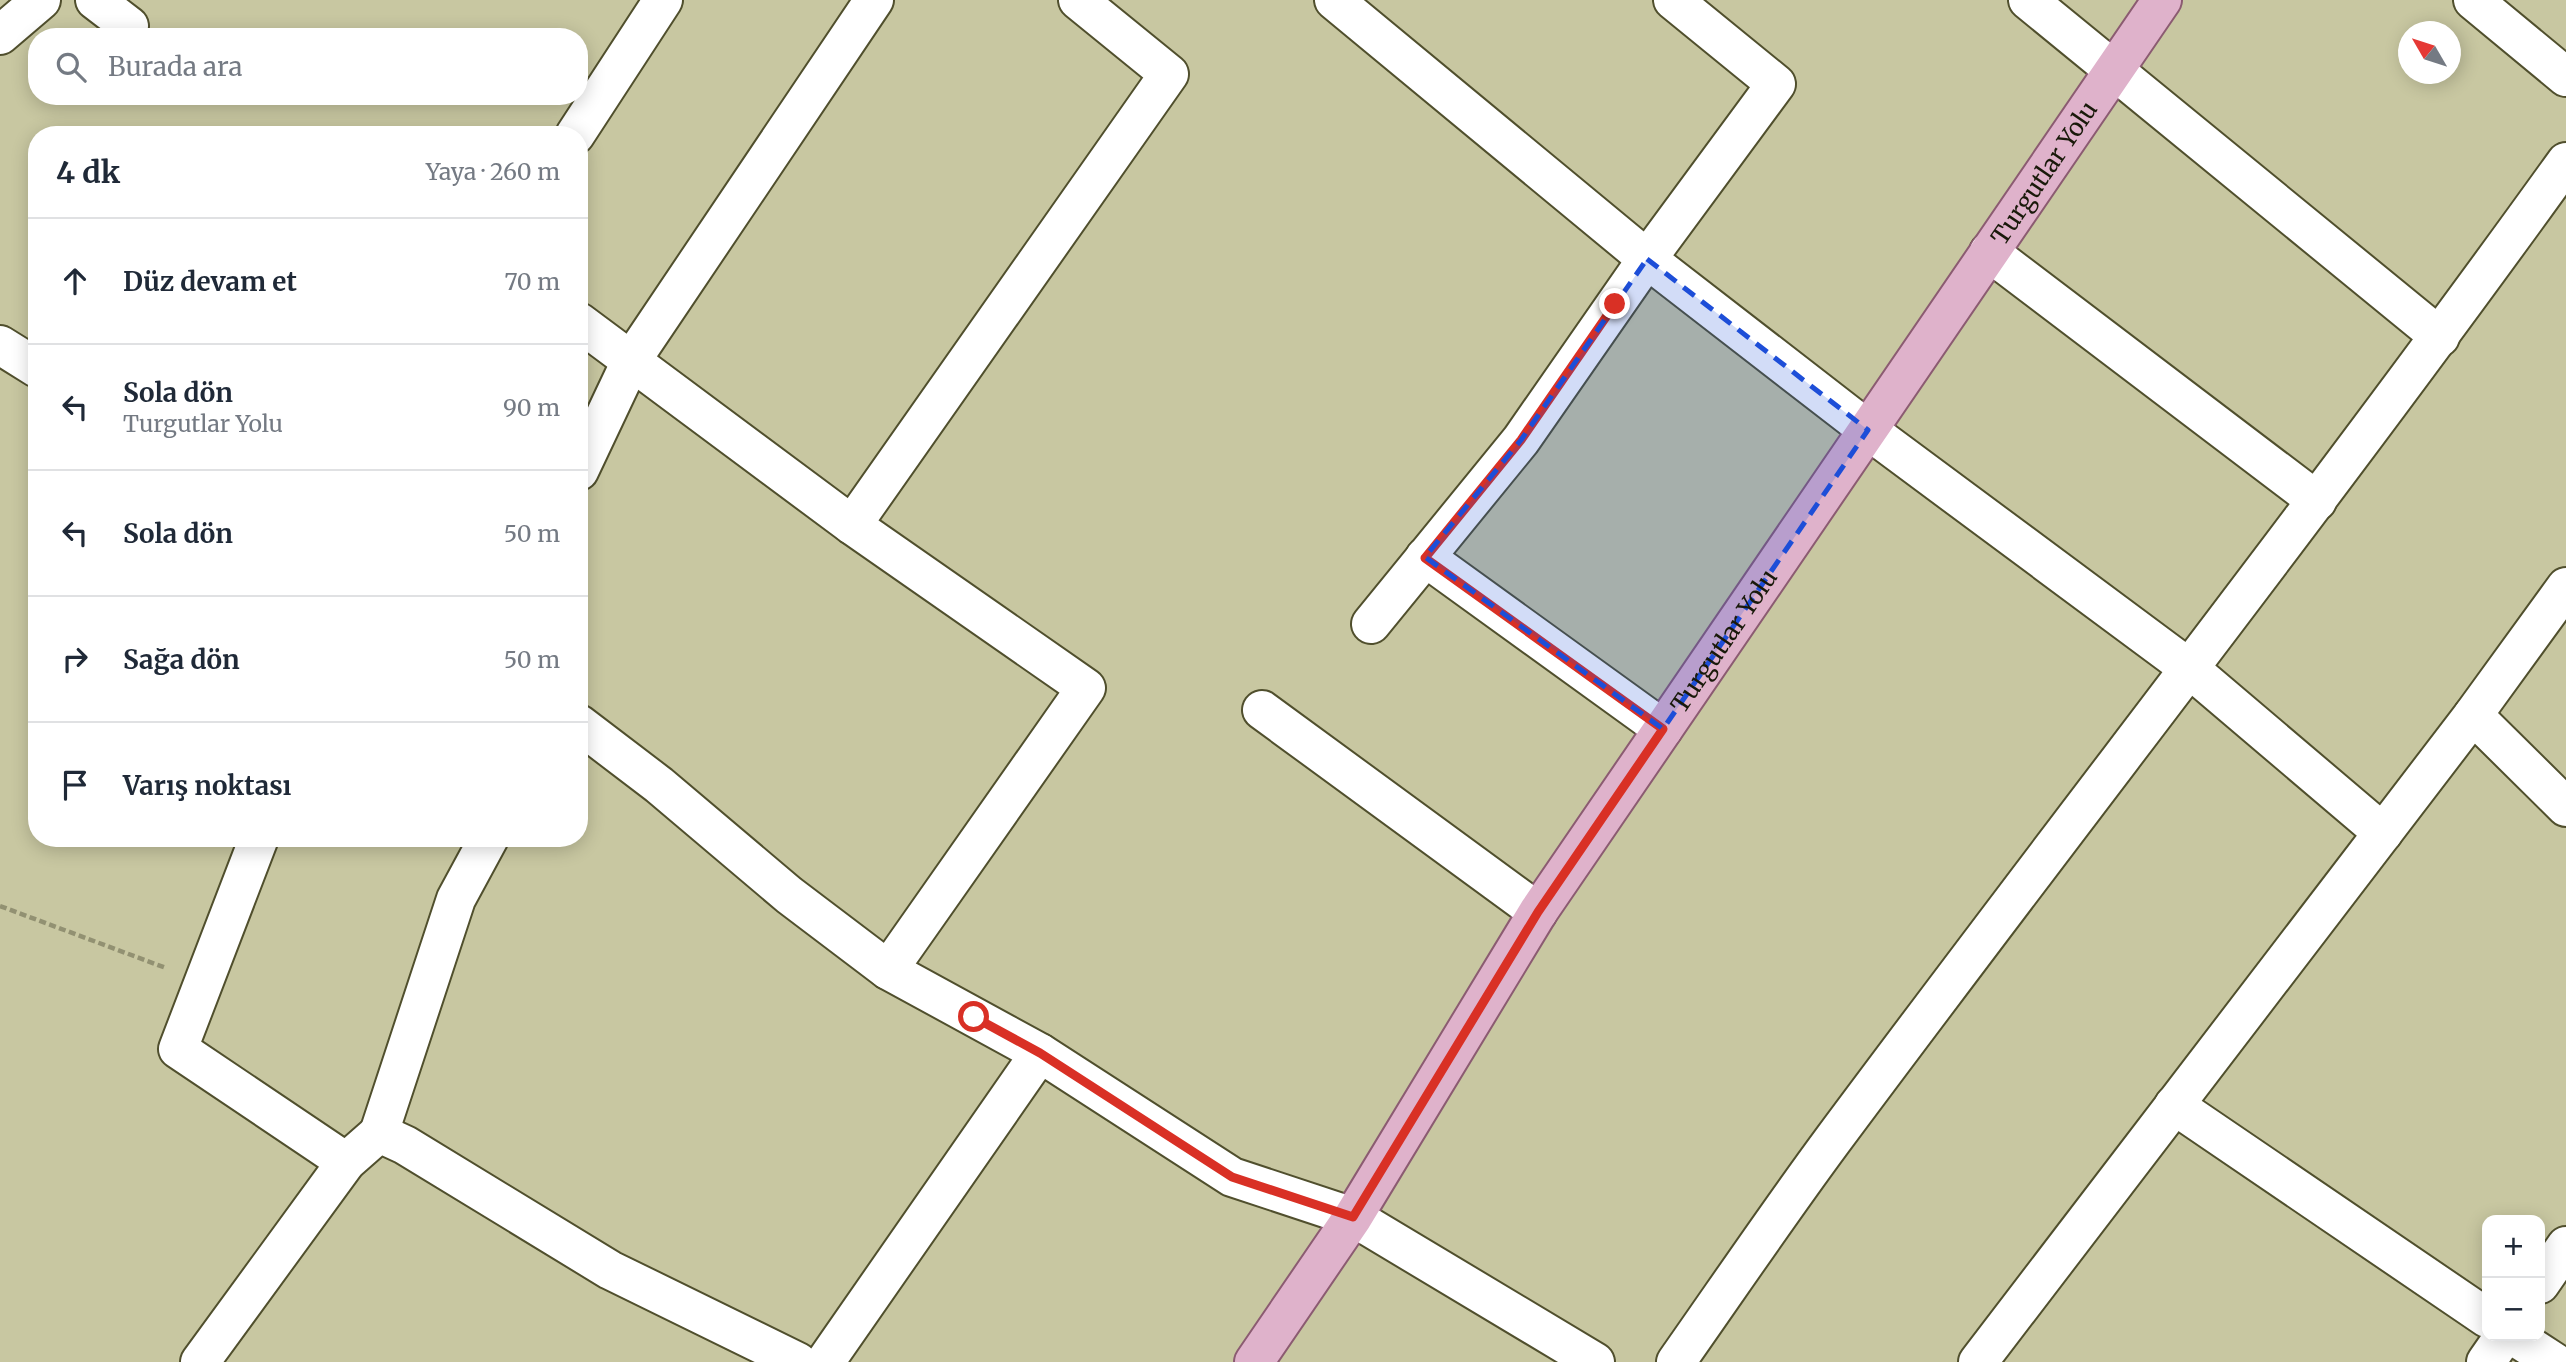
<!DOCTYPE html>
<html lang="tr">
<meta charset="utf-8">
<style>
:root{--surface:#fff;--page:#f6f6f7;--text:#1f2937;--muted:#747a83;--line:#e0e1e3}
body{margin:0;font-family:Merriweather,serif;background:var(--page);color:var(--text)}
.controls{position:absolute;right:21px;bottom:21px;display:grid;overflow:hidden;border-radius:14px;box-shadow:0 4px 18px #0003}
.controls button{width:63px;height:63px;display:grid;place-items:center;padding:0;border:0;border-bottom:2px solid var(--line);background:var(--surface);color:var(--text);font:35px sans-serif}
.compass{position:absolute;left:2398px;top:21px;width:63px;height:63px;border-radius:50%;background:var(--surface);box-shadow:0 4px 18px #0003;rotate:309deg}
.stop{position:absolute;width:21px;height:21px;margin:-16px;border:5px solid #d93025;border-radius:50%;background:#fff}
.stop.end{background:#d93025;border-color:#fff;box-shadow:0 2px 7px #0008}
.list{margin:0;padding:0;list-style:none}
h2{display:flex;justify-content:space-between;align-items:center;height:91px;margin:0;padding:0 28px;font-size:30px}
h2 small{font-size:23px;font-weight:400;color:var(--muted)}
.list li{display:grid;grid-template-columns:46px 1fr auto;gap:21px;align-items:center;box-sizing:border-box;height:126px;padding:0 28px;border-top:2px solid var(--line)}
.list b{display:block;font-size:26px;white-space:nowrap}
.list p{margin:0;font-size:23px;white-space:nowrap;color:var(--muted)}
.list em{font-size:23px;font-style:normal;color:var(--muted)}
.icon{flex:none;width:38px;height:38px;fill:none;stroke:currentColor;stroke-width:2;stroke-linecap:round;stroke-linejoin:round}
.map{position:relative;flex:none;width:2566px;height:1362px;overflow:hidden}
.search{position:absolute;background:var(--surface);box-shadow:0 4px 18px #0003;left:28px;top:28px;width:560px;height:77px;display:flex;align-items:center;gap:18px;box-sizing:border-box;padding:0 24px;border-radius:28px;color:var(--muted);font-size:26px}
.panel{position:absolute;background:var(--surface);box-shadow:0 4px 18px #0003;left:28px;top:126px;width:560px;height:721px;border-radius:28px}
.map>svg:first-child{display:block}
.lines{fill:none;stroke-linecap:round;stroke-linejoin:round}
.minor-casing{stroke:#504f2d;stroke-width:42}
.major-casing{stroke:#8b5b71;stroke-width:42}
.path{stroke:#929172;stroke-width:4.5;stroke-dasharray:7 3.5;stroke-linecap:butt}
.minor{stroke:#fff;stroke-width:38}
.major{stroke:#dfb2cb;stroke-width:38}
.route{stroke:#d93025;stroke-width:9}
.marked{fill:#1d4ed8;fill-opacity:0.2;stroke:#1d4ed8;stroke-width:5;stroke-dasharray:14 9;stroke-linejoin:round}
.labels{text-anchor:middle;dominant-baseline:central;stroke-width:5;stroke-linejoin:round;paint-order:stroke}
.street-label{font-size:24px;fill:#19190a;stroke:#c8c7a1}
</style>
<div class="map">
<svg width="2566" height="1362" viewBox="0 0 2566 1362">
<rect width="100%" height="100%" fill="#c8c7a1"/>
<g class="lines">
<defs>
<g id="minor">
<path d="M95 0 129 26"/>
<path d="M1334 0 1647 259 1868 430 2190 669 2383 833"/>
<path d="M2028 0 2440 337"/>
<path d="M2473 0 2566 77"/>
<path d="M0 35 41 0"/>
<path d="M575 135 663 0"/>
<path d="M1989 252 2317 501"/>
<path d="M579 322 852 525 1086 688 888 970"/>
<path d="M0 345 37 368"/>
<path d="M579 471 631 361 874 0"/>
<path d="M852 525 1169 74 1078 0"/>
<path d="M1425 557 1663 729"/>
<path d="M1371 624 1521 440 1647 259 1776 84 1673 0"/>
<path d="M1262 710 1538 912"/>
<path d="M2473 715 2566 807"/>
<path d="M579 724 659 785 789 895 888 970 1040 1053 1232 1177 1353 1217 1595 1362"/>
<path d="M259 838 178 1049 346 1162"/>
<path d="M2174 1105 2487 1318"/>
<path d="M379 1133 456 899 489 838"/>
<path d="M2540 1284 2566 1246"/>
<path d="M2514 1336 2554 1362"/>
<path d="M200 1362 346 1162 379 1133 405 1145 610 1270 798 1362"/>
<path d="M825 1362 1040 1053"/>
<path d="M1676 1362C1728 1288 1778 1214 1832 1141 2075 814 2328 493 2566 162"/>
<path d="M1978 1362 2473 715 2566 587"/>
<path d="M2486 1362 2504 1336"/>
</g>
<g id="major">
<path id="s1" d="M1254 1362 1353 1217 1538 912 2162 0"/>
</g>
</defs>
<use href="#minor" class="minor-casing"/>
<use href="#major" class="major-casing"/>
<path class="path" d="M0 906 166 968"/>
<use href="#minor" class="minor"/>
<use href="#major" class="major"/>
</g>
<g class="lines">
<path class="route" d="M974 1017 1040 1053 1232 1177 1353 1217 1538 912 1663 729 1425 558 1521 440 1615 304"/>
</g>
<path class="marked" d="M1647 259 1868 430 1663 729 1425 557 1521 440Z"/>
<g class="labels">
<g class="street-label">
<text stroke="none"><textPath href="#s1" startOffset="1428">Turgutlar Yolu</textPath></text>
<text stroke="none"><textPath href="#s1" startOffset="861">Turgutlar Yolu</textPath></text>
</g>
</g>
</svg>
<div class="controls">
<button>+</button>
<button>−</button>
</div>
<svg class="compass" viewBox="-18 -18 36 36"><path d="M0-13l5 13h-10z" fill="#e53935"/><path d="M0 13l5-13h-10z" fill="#747a83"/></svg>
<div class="stop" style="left:974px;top:1017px"></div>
<div class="stop end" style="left:1615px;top:304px"></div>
<div class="search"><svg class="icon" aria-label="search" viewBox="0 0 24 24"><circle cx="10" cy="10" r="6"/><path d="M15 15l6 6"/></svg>Burada ara</div>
<section class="panel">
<h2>4 dk<small>Yaya · 260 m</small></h2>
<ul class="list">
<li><svg class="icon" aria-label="ahead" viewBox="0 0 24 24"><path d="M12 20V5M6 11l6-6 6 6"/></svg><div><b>Düz devam et</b></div><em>70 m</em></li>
<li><svg class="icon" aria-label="left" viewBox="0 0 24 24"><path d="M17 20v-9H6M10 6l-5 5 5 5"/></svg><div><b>Sola dön</b><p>Turgutlar Yolu</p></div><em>90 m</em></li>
<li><svg class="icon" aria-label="left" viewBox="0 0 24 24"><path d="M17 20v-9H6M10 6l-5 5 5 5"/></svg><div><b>Sola dön</b></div><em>50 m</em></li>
<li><svg class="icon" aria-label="right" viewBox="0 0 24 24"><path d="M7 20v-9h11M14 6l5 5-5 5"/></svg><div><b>Sağa dön</b></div><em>50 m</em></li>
<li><svg class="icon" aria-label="arrive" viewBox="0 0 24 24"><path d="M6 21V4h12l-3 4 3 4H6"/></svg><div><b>Varış noktası</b></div></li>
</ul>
</section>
</div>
